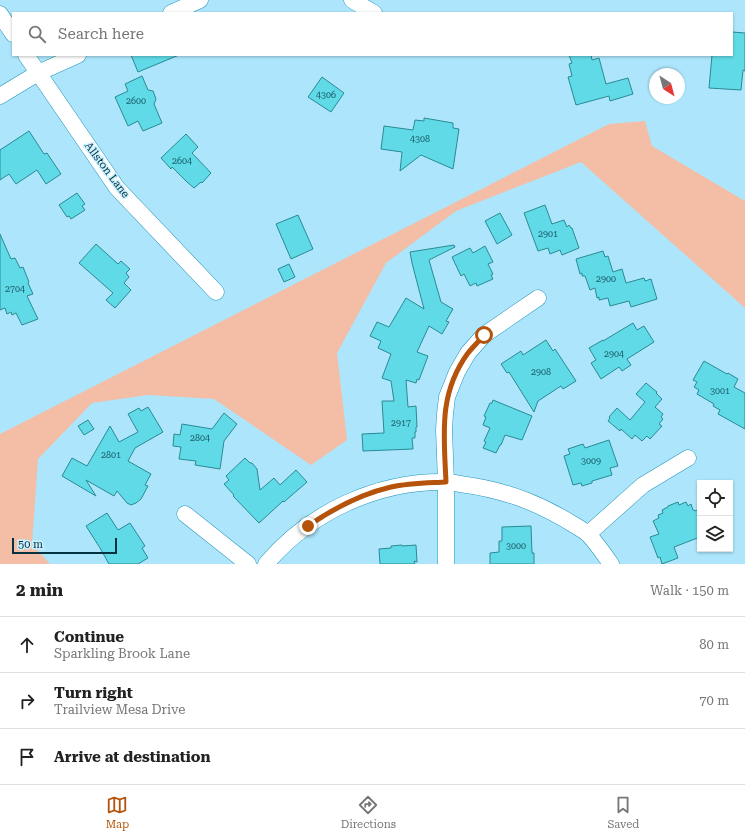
<!DOCTYPE html>
<meta charset="utf-8">
<style>
:root{--surface:#fff;--page:#f6f6f6;--text:#222;--muted:#767676;--line:#e0e0e0;--accent:#b45309}
body{margin:0;font-family:"Roboto Serif",serif;background:var(--page);color:var(--text)}
.controls{position:absolute;right:12px;bottom:12px;display:grid;overflow:hidden;border-radius:0px;box-shadow:0 1px 3px #0004}
.controls button{width:36px;height:36px;display:grid;place-items:center;padding:0;border:0;border-bottom:1px solid var(--line);background:var(--surface);color:var(--text);font:20px sans-serif}
.compass{position:absolute;left:649px;top:68px;width:36px;height:36px;border-radius:50%;background:var(--surface);box-shadow:0 1px 3px #0004;rotate:144deg}
.scale{position:absolute;left:12px;bottom:10px;width:105px;box-sizing:border-box;padding-left:4px;border:2px solid #033342;border-top:0;font-size:11px;line-height:14px;white-space:nowrap;color:#033342;-webkit-text-stroke:3px #cbf0ff;paint-order:stroke}
.stop{position:absolute;width:12px;height:12px;margin:-9px;border:3px solid #b45309;border-radius:50%;background:#fff}
.stop.end{background:#b45309;border-color:#fff;box-shadow:0 1px 4px #0008}
.list{margin:0;padding:0;list-style:none}
h2{display:flex;justify-content:space-between;align-items:center;height:52px;margin:0;padding:0 16px;font-size:17px}
h2 small{font-size:13px;font-weight:400;color:var(--muted)}
.list li{display:grid;grid-template-columns:26px 1fr auto;gap:12px;align-items:center;box-sizing:border-box;height:56px;padding:0 16px;border-top:1px solid var(--line)}
.list b{display:block;font-size:15px;white-space:nowrap}
.list p{margin:0;font-size:13px;white-space:nowrap;color:var(--muted)}
.list em{font-size:13px;font-style:normal;color:var(--muted)}
.icon{flex:none;width:22px;height:22px;fill:none;stroke:currentColor;stroke-width:2;stroke-linecap:round;stroke-linejoin:round}
.map{position:relative;flex:none;width:745px;height:564px;overflow:hidden}
.search{position:absolute;background:var(--surface);box-shadow:0 1px 3px #0004;left:12px;right:12px;top:12px;height:44px;display:flex;align-items:center;gap:10px;box-sizing:border-box;padding:0 14px;border-radius:0px;color:var(--muted);font-size:15px}
.sheet{height:220px;background:var(--surface)}
nav{display:flex;justify-content:space-around;align-items:center;box-sizing:border-box;height:56px;border-top:1px solid var(--line);background:var(--surface);font-size:11px;color:var(--muted)}
nav a{display:grid;justify-items:center;gap:2px}
nav .on{color:var(--accent)}
.map>svg:first-child{display:block}
.green{fill:#f4bda5}
.building{fill:#60dae6;stroke:#2a8a94}
.lines{fill:none;stroke-linecap:round;stroke-linejoin:round}
.street-casing{stroke:#2395b9;stroke-width:17}
.street{stroke:#fff;stroke-width:16}
.route{stroke:#b45309;stroke-width:5}
.labels{text-anchor:middle;dominant-baseline:central;stroke-width:3;stroke-linejoin:round;paint-order:stroke}
.number-label{font-size:9px;fill:#1a5d6b}
.street-label{font-size:11px;fill:#033342;stroke:#cbf0ff}
</style>
<div class="map">
<svg width="745" height="564" viewBox="0 0 745 564">
<rect width="100%" height="100%" fill="#ade6fc"/>
<path class="green" d="M645 121 652 146 745 201V308L581 162 456 211 386 263 337 353 347 440 311 465 214 399 148 395 92 403 38 459 32 544 50 564H0V434L609 124Z"/>
<g class="building">
<path d="M732 32 745 33V71L743 70 741 90 709 88 712 55H732Z"/>
<path d="M131 55H179L138 72Z"/>
<path d="M569 55H591L592 60 599 58 606 84 628 78 633 94 610 101 609 96 576 105 568 77 572 76 569 64 572 63Z"/>
<path d="M142 76 148 90 153 91 156 99 154 104 162 123 143 131 138 121 128 126 115 97 128 91 125 84Z"/>
<path d="M322 77 344 93 331 112 308 97Z"/>
<path d="M424 118 453 123V128L459 129 453 169 421 155 400 171 402 152 381 149 384 126 413 130 415 120 424 121Z"/>
<path d="M29 131 44 154 47 153 61 174 46 184 37 170 16 184 9 174 0 180V150Z"/>
<path d="M186 134 198 147 192 153 211 173 202 183 201 182 194 188 187 182 172 167 171 169 161 158Z"/>
<path d="M77 193 85 204 82 206 85 210 71 219 69 216 67 217 59 205Z"/>
<path d="M545 205 552 224 564 220 567 227 569 225 571 228H572L579 248 562 255 560 250 550 254 548 248 538 251 524 213Z"/>
<path d="M500 213 512 235 497 244 485 221Z"/>
<path d="M298 215 313 249 291 259 276 224Z"/>
<path d="M0 234 11 259 15 258 20 268 23 267 29 282 28 283 33 294 27 296 38 319 22 325 16 313 12 315 11 312 7 314 5 308 0 310Z"/>
<path d="M96 244 118 264 121 261 130 269 126 273 129 277 124 283 131 290 115 308 106 300 113 293 79 263Z"/>
<path d="M454 245 455 247 429 260 441 302 453 309 446 321 449 322 442 334 429 326 417 352 428 356 419 380 417 379 416 383 406 380 408 407 416 406 417 427H416V432H415V438H412L413 449 363 451 362 434 384 433 382 401H394L391 381 382 378 391 354 378 348 381 341 370 336 377 322 389 327 406 298 424 309 412 263 410 252Z"/>
<path d="M485 246 493 262 488 264 493 274 491 275 493 279 477 286 476 283 470 286 464 274 461 276 452 257 470 248 473 253Z"/>
<path d="M603 251 605 257 608 256 613 272 622 269 626 283 644 278 645 281 651 279 657 299 631 307 629 301 610 306 608 298 599 300V297L597 298 595 288 590 290 585 276H582V273L580 274 576 259Z"/>
<path d="M289 264 295 277 284 282 278 269Z"/>
<path d="M633 323 637 330 644 326 654 342 627 359 631 365 622 371 619 367 601 379 591 363 596 360 589 348 603 340V341Z"/>
<path d="M546 340 553 351 555 349 576 381 563 389 561 386 538 401 534 412 509 372 507 373 501 364 521 351 523 355Z"/>
<path d="M704 361 727 374 728 373 738 379 734 387 745 393V429L718 414 720 410 713 406 714 404 697 394 699 390 694 387 697 382 693 380Z"/>
<path d="M646 383 657 392 656 393 662 399 655 407 663 414 661 417 663 419 659 424 662 426 650 439 647 436 642 441 635 435 632 439 621 429 620 431 608 421 610 418 609 417 617 408 630 420 645 402 636 394Z"/>
<path d="M493 400 532 416 522 440 505 435 501 445H500L496 453 483 448 486 442 484 441 490 428 483 425 486 417 484 416 490 403H492Z"/>
<path d="M148 407 163 432 135 448 128 461 151 474 145 485 148 486 141 499 136 503 131 505 127 503 117 491 114 496 86 480 96 496 62 476 72 458 87 466 110 426 119 442 138 432 128 414 139 408 141 411Z"/>
<path d="M224 413 237 424 224 441 220 469 195 465 196 461 179 459 181 447 173 446 174 434 180 435 182 424 212 429Z"/>
<path d="M88 420 94 429 84 435 78 426Z"/>
<path d="M609 440 618 466 610 468 612 475 592 481V483L582 486 581 483 573 485 564 456 570 454 568 449 583 444 585 448Z"/>
<path d="M245 458 250 463H252L257 469 260 490 274 478 280 485 296 470 307 482 284 502 283 501 259 523 233 496 234 495 224 484 229 480 226 476Z"/>
<path d="M678 502 679 505 686 502 688 506 691 504 693 510H694L695 511 700 509V537L674 547 678 558 662 564 660 557 658 558 650 537 659 534 653 521 659 518 658 515 663 513 662 510 668 507V506Z"/>
<path d="M107 513 118 530 130 523 145 546 142 548 148 558 138 564H109L100 548 86 526Z"/>
<path d="M531 526 532 553H534V564H490V553L499 552V541H502V527Z"/>
<path d="M402 545V546L416 545 417 562 414 561 415 564H380L379 549 391 548V546Z"/>
</g>
<g class="lines">
<defs>
<g id="street">
<path d="M352 0 374 13"/>
<path d="M171 13 200 0"/>
<path d="M0 14 13 34"/>
<path d="M26 55 117 188 216 292"/>
<path d="M0 96 38 73 78 55"/>
<path d="M185 514 248 564"/>
<path d="M588 534 643 485 688 458"/>
<path d="M266 564C310 512 377 481 445 482 450 482 456 483 460 484 483 487 504 492 525 500 543 507 560 516 576 526 581 529 586 532 589 535 597 544 604 554 611 564"/>
<path d="M446 564V482L444 430 445 414 447 397 457 372 468 353 484 335 538 298"/>
</g>
</defs>
<use href="#street" class="street-casing"/>
<use href="#street" class="street"/>
</g>
<g class="lines">
<path class="route" d="M308 526C334 508 361 494 391 487 409 483 428 483 446 482 444 435 438 394 468 353 473 347 479 341 484 335"/>
</g>
<g class="labels">
<g class="number-label">
<text x="326" y="95">4306</text>
<text x="136" y="101">2600</text>
<text x="420" y="139">4308</text>
<text x="182" y="161">2604</text>
<text x="548" y="234">2901</text>
<text x="606" y="279">2900</text>
<text x="15" y="289">2704</text>
<text x="614" y="354">2904</text>
<text x="541" y="372">2908</text>
<text x="720" y="391">3001</text>
<text x="401" y="423">2917</text>
<text x="200" y="438">2804</text>
<text x="111" y="455">2801</text>
<text x="591" y="461">3009</text>
<text x="516" y="546">3000</text>
</g>
<g class="street-label">
<text transform="translate(107 170) rotate(53)">Allston Lane</text>
</g>
</g>
</svg>
<div class="controls">
<button><svg class="icon" aria-label="locate" viewBox="0 0 24 24"><circle cx="12" cy="12" r="6"/><path d="M12 2v4M12 18v4M2 12h4M18 12h4"/></svg></button>
<button><svg class="icon" aria-label="layers" viewBox="0 0 24 24"><path d="M12 4l9 5-9 5-9-5zM3 14l9 5 9-5"/></svg></button>
</div>
<svg class="compass" viewBox="-18 -18 36 36"><path d="M0-13l5 13h-10z" fill="#e53935"/><path d="M0 13l5-13h-10z" fill="#767676"/></svg>
<div class="scale">50 m</div>
<div class="stop" style="left:484px;top:335px"></div>
<div class="stop end" style="left:308px;top:526px"></div>
<div class="search"><svg class="icon" aria-label="search" viewBox="0 0 24 24"><circle cx="10" cy="10" r="6"/><path d="M15 15l6 6"/></svg>Search here</div>
</div>
<section class="sheet">
<h2>2 min<small>Walk · 150 m</small></h2>
<ul class="list">
<li><svg class="icon" aria-label="ahead" viewBox="0 0 24 24"><path d="M12 20V5M6 11l6-6 6 6"/></svg><div><b>Continue</b><p>Sparkling Brook Lane</p></div><em>80 m</em></li>
<li><svg class="icon" aria-label="right" viewBox="0 0 24 24"><path d="M7 20v-9h11M14 6l5 5-5 5"/></svg><div><b>Turn right</b><p>Trailview Mesa Drive</p></div><em>70 m</em></li>
<li><svg class="icon" aria-label="arrive" viewBox="0 0 24 24"><path d="M6 21V4h12l-3 4 3 4H6"/></svg><div><b>Arrive at destination</b></div></li>
</ul>
</section>
<nav>
<a class="on"><svg class="icon" aria-label="map" viewBox="0 0 24 24"><path d="M3 6l6-2 6 2 6-2v14l-6 2-6-2-6 2zM9 4v14M15 6v14"/></svg>Map</a>
<a><svg class="icon" aria-label="directions" viewBox="0 0 24 24"><path d="M12 3l9 9-9 9-9-9zM9 14v-3h6M13 9l2 2-2 2"/></svg>Directions</a>
<a><svg class="icon" aria-label="saved" viewBox="0 0 24 24"><path d="M7 4h10v16l-5-4-5 4z"/></svg>Saved</a>
</nav>
